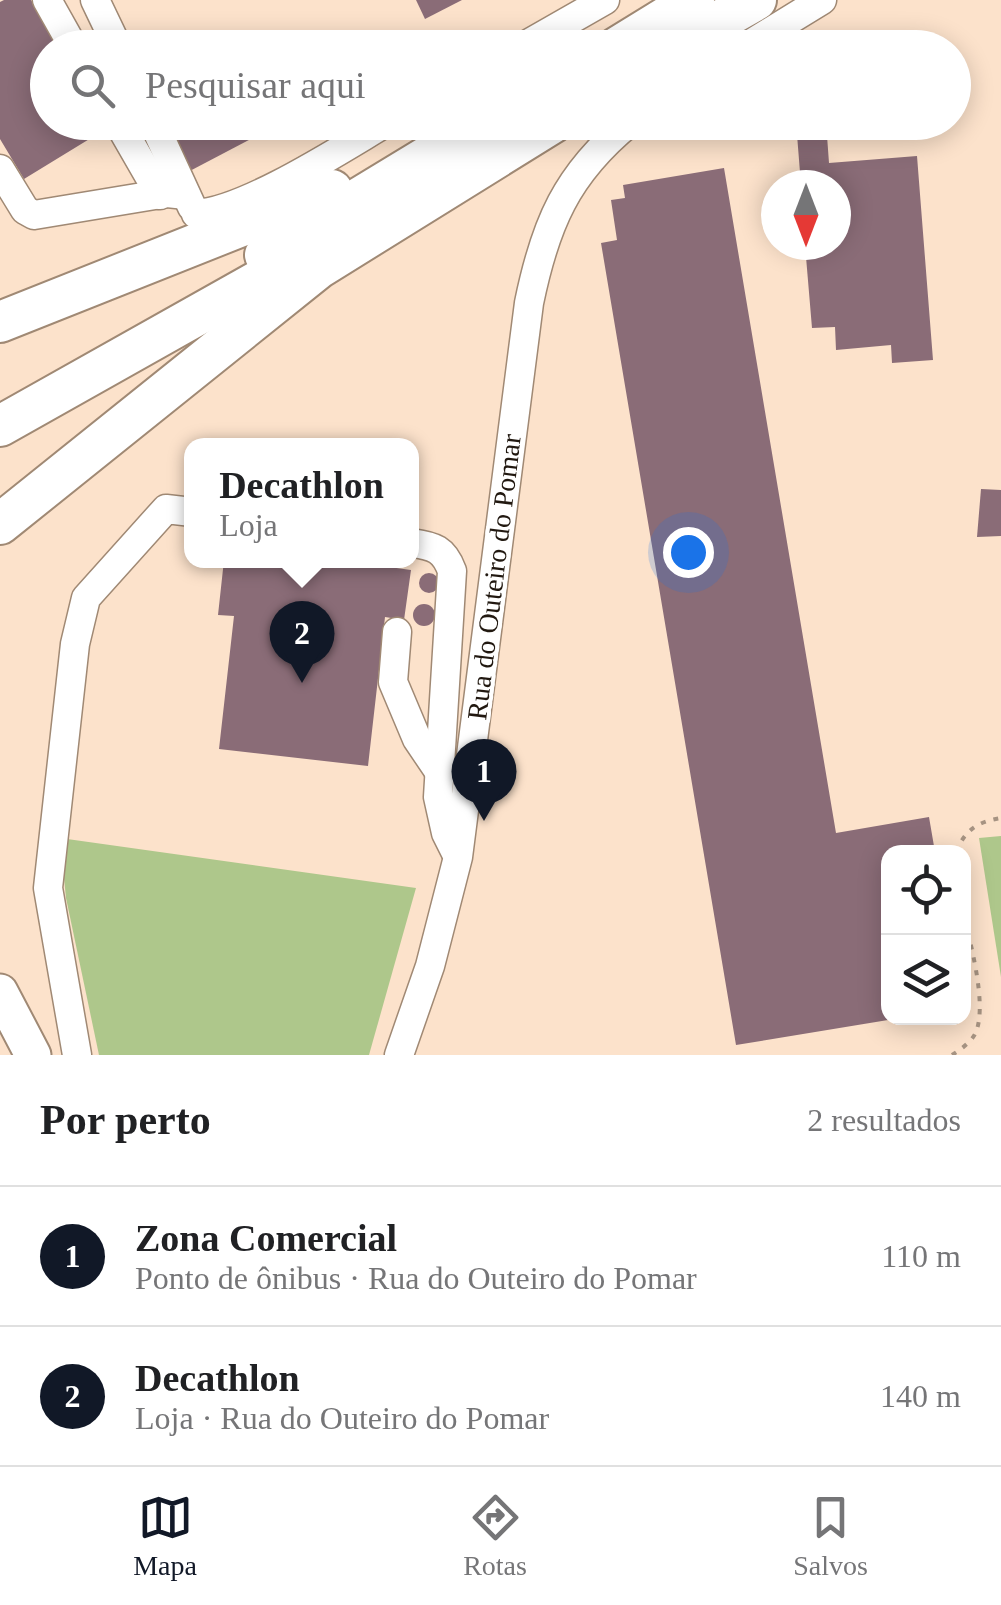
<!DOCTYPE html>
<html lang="pt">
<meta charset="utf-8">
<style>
:root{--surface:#fff;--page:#f6f6f6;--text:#202124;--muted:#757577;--line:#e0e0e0;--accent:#111827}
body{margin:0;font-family:"Times New Roman",serif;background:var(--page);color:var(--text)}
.controls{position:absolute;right:30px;bottom:30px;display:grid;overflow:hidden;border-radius:20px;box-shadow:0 5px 25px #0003}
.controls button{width:90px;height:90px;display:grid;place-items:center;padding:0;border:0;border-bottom:2px solid var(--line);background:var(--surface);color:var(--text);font:50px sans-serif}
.compass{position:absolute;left:761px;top:170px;width:90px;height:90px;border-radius:50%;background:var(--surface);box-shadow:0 5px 25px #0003;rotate:180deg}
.you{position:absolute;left:688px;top:552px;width:35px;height:35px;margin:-25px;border:8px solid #fff;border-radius:50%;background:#1a73e8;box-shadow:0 0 0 15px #1a73e833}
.badge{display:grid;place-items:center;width:65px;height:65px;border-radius:50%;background:var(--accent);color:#fff;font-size:32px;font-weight:700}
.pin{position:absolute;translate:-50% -82px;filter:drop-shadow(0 2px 5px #0008)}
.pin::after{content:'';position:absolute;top:52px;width:35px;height:30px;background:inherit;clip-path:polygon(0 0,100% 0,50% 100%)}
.popup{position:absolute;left:184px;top:438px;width:235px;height:130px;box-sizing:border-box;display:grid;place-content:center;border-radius:20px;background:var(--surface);filter:drop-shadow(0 2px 8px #0005);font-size:32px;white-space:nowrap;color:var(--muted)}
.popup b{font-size:38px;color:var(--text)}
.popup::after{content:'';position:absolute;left:50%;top:100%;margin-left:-20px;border:20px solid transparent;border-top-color:var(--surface)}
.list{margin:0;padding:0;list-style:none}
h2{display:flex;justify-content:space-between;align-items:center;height:130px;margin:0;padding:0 40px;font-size:42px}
h2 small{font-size:32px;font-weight:400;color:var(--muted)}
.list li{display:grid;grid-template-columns:65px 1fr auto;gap:30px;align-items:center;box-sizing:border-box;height:140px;padding:0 40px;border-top:2px solid var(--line)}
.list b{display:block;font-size:38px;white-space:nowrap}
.list p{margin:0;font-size:32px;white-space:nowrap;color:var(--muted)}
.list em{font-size:32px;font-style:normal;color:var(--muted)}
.icon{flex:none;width:55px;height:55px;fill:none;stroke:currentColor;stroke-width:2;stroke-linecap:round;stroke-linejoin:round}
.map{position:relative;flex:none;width:1001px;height:1055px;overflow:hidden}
.search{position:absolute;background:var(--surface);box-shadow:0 5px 25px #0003;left:30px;right:30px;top:30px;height:110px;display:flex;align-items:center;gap:25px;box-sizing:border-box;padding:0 35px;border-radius:55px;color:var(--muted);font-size:38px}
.sheet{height:410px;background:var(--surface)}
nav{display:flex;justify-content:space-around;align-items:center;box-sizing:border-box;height:140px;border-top:2px solid var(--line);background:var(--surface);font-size:28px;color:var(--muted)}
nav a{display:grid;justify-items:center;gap:5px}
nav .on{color:var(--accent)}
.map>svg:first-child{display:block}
.green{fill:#aec78b}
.building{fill:#8a6c77}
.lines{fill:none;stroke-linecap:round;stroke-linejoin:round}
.minor-casing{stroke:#a08974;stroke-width:31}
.major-casing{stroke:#a08974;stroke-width:39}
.highway-casing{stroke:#a08974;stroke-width:44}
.path{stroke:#a69382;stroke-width:4;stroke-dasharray:5 8;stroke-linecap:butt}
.minor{stroke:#fff;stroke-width:28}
.major{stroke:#fff;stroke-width:35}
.highway{stroke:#fff;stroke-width:40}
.labels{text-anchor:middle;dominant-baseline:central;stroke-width:8;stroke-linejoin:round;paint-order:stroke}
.street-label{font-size:28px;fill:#211810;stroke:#fff}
</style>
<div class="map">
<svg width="1001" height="1055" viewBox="0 0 1001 1055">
<rect width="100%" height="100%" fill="#fce2cb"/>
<g class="green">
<path d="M1001 836V977L979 838Z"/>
<path d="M60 838 416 888 369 1055H99L66 898Z"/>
</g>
<g class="building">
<path d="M4 0H31L60 48H48V122H106L109 127 24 179 0 139V2Z"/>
<path d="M416 0H462L425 19Z"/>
<path d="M159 122H269L272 128 186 173Z"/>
<path d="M796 122H826L829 163 917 156 933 360 892 363 891 345 836 350 835 327 812 328 805 245H836V185H801Z"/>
<path d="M724 168 836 833 929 817 935 852H888V1020L736 1045 601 243 617 240 611 200 625 198 623 185Z"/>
<path d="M981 489 1001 490V536L977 537Z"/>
<path d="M224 560H338L411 570 404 620 385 617 368 766 219 749 234 616 218 615Z"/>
<circle cx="429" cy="583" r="10"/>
<circle cx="424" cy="615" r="11"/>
</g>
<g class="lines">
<defs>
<g id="minor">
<path d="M47 0 74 48"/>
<path d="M95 0 118 48"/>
<path d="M521 48 605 0"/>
<path d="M744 48 822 0"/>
<path d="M118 122 160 195"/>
<path d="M153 122 192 207"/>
<path d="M0 169 25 210 34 215 167 193 186 195"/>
<path d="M196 214C246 211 341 149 387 122"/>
<path d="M412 543C434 546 444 549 452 571L438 797 446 833 457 855"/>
<path d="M397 632 393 682 417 739 440 773"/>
<path d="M77 1055 48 888 75 644 86 598 166 509 192 512"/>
<path d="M399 1055 430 966 458 857 529 303C545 225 566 174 630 122"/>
</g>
<path id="major" d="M0 992 33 1055"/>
<g id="highway">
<path d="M616 48 694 0"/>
<path d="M672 48 756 0"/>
<path d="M265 255 484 122"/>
<path d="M0 322 332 190"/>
<path d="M0 426 306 254"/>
<path d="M0 524 319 268 554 122"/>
</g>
</defs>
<use href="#minor" class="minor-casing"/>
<use href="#major" class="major-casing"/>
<use href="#highway" class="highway-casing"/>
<g class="path">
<path d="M956 852C965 830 977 822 1001 818"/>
<path d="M952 1055C960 1050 971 1042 975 1034 988 1008 971 945 964 917"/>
</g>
<use href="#minor" class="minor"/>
<use href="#major" class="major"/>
<use href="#highway" class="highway"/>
</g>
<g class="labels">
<g class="street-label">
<text transform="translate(494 577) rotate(-83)">Rua do Outeiro do Pomar</text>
</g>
</g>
</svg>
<div class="controls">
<button><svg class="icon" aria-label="locate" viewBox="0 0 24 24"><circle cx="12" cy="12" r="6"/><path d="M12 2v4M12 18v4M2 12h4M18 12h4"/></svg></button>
<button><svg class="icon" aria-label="layers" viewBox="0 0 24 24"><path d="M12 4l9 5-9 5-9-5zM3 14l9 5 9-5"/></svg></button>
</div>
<svg class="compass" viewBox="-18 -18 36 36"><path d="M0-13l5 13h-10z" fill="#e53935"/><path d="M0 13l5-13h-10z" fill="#757577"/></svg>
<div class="you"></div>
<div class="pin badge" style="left:484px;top:821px">1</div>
<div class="pin badge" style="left:302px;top:683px">2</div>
<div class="popup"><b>Decathlon</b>Loja</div>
<div class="search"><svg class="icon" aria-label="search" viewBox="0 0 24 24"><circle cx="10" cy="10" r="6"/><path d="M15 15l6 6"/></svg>Pesquisar aqui</div>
</div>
<section class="sheet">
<h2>Por perto<small>2 resultados</small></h2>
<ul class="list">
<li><span class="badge">1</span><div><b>Zona Comercial</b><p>Ponto de ônibus · Rua do Outeiro do Pomar</p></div><em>110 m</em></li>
<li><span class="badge">2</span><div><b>Decathlon</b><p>Loja · Rua do Outeiro do Pomar</p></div><em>140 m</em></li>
</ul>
</section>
<nav>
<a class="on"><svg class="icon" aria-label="map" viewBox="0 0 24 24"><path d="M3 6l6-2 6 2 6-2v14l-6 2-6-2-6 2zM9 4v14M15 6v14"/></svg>Mapa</a>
<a><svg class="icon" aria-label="directions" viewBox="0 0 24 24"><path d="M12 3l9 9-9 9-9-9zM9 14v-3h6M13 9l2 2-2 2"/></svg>Rotas</a>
<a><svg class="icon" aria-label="saved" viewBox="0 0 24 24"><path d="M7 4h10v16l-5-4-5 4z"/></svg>Salvos</a>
</nav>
